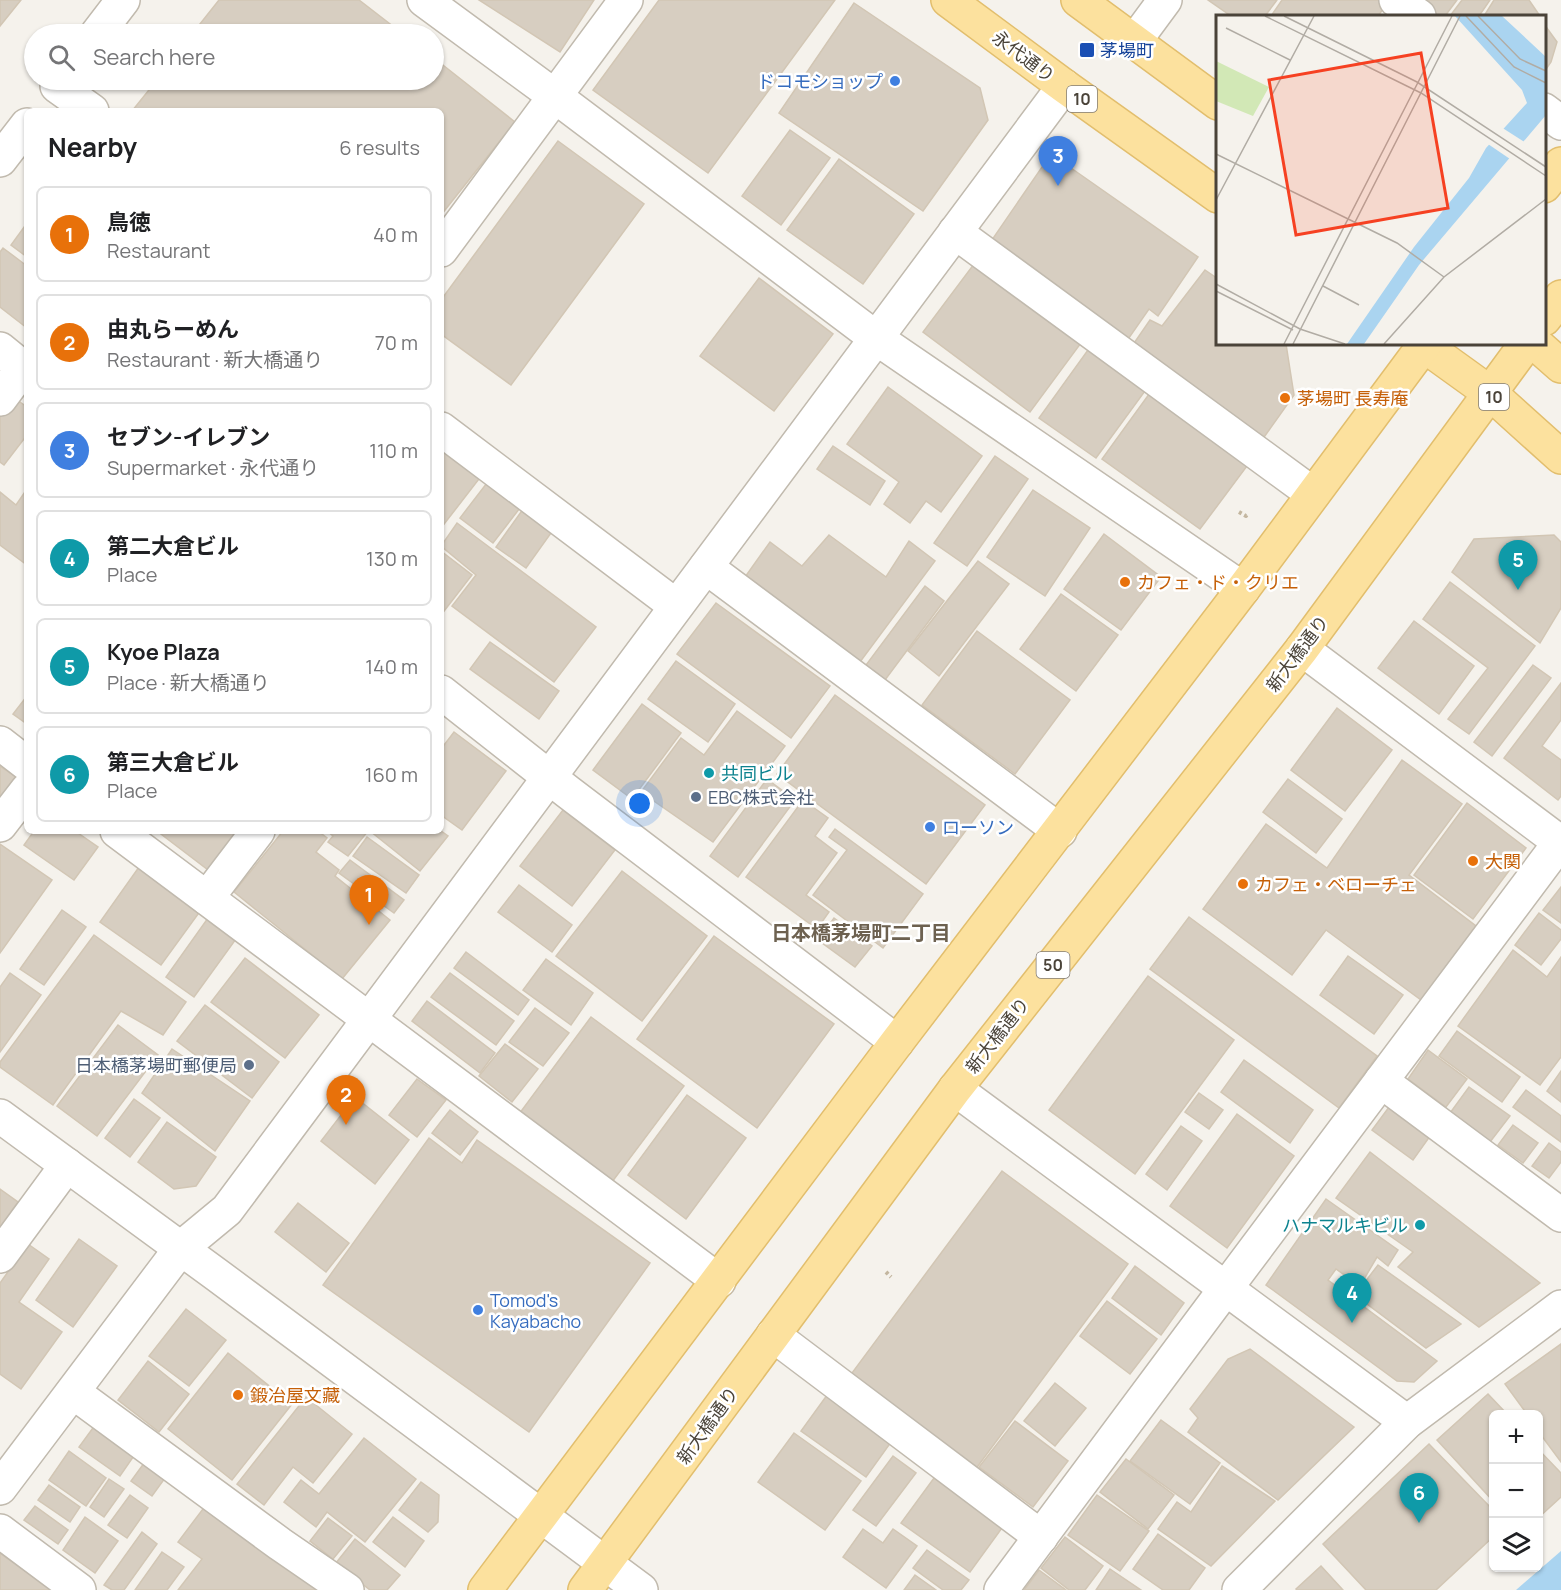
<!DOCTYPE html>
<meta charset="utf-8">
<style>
:root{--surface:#fff;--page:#f2f2f2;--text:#202124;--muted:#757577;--line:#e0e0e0;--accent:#db2777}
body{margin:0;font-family:Manrope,"Noto Sans JP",sans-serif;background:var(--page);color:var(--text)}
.controls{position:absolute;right:18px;bottom:18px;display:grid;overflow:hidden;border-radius:9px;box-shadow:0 2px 4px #0004}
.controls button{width:54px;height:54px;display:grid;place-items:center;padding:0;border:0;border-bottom:2px solid var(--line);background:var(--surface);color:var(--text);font:30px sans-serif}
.you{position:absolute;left:640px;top:804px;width:21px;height:21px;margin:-15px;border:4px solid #fff;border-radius:50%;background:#1a73e8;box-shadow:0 0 0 9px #1a73e833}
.badge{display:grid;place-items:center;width:39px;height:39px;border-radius:50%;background:var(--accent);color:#fff;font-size:20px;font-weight:700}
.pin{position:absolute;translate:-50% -50px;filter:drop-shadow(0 2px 3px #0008)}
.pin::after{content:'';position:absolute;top:32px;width:21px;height:18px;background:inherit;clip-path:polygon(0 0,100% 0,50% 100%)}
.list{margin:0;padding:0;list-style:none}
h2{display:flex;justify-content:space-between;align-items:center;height:78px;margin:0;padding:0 24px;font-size:26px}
h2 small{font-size:20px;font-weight:400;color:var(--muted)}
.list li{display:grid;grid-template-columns:39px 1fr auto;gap:18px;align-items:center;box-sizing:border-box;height:96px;margin:0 12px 12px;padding:0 12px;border:2px solid var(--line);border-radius:9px}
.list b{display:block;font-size:22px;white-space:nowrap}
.list p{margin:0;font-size:20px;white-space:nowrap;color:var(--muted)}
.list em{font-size:20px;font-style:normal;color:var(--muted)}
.icon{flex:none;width:33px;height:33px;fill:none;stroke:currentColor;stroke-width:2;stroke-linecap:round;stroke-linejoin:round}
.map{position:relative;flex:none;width:1561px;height:1590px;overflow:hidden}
.search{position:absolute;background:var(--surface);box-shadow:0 2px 4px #0004;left:24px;top:24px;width:420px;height:66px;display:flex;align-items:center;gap:15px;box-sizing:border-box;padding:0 21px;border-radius:33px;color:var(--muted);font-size:22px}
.panel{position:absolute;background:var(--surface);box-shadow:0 2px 4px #0004;left:24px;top:108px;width:420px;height:726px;border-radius:9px}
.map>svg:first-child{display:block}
.water{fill:#aad4f0}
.building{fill:#d7cec1;stroke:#d2c6b4;stroke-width:1.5}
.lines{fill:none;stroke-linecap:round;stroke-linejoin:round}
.minor-casing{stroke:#c1baae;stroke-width:36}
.major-casing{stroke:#e2be6d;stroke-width:36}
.path{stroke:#c3b69f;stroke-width:4;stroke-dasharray:3 3;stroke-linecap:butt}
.minor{stroke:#fff;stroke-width:33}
.major{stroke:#fce19e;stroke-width:33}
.transit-dot{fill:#1a4fb4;stroke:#fff;stroke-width:2}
.shop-dot{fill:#3f7fe0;stroke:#fff;stroke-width:2}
.food-dot{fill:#e8710a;stroke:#fff;stroke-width:2}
.culture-dot{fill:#0f9aa8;stroke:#fff;stroke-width:2}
.service-dot{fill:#5c6f8a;stroke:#fff;stroke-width:2}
.labels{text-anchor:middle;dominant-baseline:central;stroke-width:5;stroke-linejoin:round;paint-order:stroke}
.shield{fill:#fff;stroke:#807b74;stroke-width:1.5}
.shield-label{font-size:16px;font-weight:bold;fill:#4a4339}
.transit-label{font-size:18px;fill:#164399;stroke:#fff;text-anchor:start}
.street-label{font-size:18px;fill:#4a4339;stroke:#fff}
.shop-label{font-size:18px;fill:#366cbe;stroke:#fff;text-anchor:start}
.food-label{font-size:18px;fill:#c56008;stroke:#fff;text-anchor:start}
.culture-label{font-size:18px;fill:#0d838f;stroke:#fff;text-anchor:start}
.service-label{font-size:18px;fill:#4e5e75;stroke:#fff;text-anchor:start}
.neighbourhood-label{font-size:20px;font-weight:bold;fill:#6d6150;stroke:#fff}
.inset-road{fill:none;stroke:#b1aca4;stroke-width:1.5}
.view{fill:#f64122;fill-opacity:0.15;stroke:#f64122;stroke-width:3}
.inset-edge{fill:none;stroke:#4a4339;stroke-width:3}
</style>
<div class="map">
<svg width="1561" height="1590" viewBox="0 0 1561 1590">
<rect width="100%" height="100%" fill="#f5f2ec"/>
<path class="water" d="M1561 1551V1590H1516Z"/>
<g class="building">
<path d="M0 0H21L0 26Z"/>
<path d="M219 0H359L403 34H192Z"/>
<path d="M479 0H594L560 52Z"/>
<path d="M659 0H835L708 173 593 90Z"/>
<path d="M1208 0H1277L1265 16H1231Z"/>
<path d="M1282 0H1378L1386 5 1378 16H1271Z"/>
<path d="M1406 0H1457L1445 16H1429Z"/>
<path d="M1462 0H1490L1479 16H1450Z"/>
<path d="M1494 0H1529L1540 16H1484Z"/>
<path d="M854 3 980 88 988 120 923 211 779 113Z"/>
<path d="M1544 24 1557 42 1551 62 1544 72Z"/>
<path d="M434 58 515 122 441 215V111H132L157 80H434Z"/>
<path d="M790 130 830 158 781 225 742 196Z"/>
<path d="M558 141 644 204 511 385 441 334V300Z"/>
<path d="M1051 154 1198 257 1158 316 1149 309 1124 345 985 250Z"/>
<path d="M839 159 914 214 863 284 787 230Z"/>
<path d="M27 223V257L11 245Z"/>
<path d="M3 248 27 266V328L0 307V252Z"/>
<path d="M974 264 1081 343 1030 412 923 332Z"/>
<path d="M1205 270 1218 279V344H1286L1294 395 1262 440 1132 346 1150 320 1162 326Z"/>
<path d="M759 278 833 334 774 411 700 356Z"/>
<path d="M1088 350 1145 391 1096 458 1039 418Z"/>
<path d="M888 387 982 456 941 512 926 501 910 523 884 504 899 482 847 444Z"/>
<path d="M1152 390 1250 462 1200 529 1102 459Z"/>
<path d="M14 398 27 407V435L4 465 0 462V417Z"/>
<path d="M833 446 885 481 870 505 817 469Z"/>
<path d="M441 449 479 479 441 528Z"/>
<path d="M995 456 1028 479 967 566 934 543Z"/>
<path d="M490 479 523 504 493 543 460 518Z"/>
<path d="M27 489V565L0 545V492L16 505Z"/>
<path d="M1033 490 1090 528 1045 596 987 557Z"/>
<path d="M526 505 556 526 526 568 496 547Z"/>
<path d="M457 523 596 627 554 682 452 606 476 575 441 546Z"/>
<path d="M1104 534 1161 577 1121 630 1064 589Z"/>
<path d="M829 535 886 577 909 541 935 561 860 662 745 577 770 542 802 566Z"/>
<path d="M1554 535 1561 542V608L1540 643 1452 572 1474 539Z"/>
<path d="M441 551 472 575 441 615Z"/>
<path d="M978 561 1009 584 939 676 908 651Z"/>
<path d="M1450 582 1535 646 1469 734 1448 719 1488 668 1423 619Z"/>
<path d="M925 586 944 601 885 680 866 665Z"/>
<path d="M1061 594 1118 635 1076 691 1020 649Z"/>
<path d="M716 603 830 686 791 738 677 654Z"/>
<path d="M1414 621 1474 666 1439 714 1378 668Z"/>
<path d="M977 631 1070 700 1015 774 922 705Z"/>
<path d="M490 642 559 691 539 719 470 669Z"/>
<path d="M676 661 735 704 708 742 648 699Z"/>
<path d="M1533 665 1551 678 1492 756 1474 742Z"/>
<path d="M1561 683V720L1542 746 1561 760V796L1558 800 1504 758Z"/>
<path d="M835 695 985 805 926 884 777 774Z"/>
<path d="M27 696V724L13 714Z"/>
<path d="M642 704 681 733 632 799 593 770Z"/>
<path d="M1337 708 1392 750 1345 811 1291 770Z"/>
<path d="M737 711 785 746 713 842 641 792 681 738 704 755Z"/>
<path d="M454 732 506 771 462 830 441 815V749Z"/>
<path d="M1402 760 1462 804 1409 875 1476 926 1421 1000 1326 930 1292 975 1203 909 1266 824 1327 868Z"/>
<path d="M0 766 16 777 0 799Z"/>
<path d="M767 779 795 800 738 877 710 856Z"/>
<path d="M1288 779 1342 819 1316 853 1263 812Z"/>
<path d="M803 800 828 818 815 836 837 853 806 895 829 912 817 929 746 877Z"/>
<path d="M1467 803 1526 848 1473 919 1414 875Z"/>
<path d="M563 810 615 850 572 906 520 866Z"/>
<path d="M835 829 923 894 883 948 813 895 847 850 829 837Z"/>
<path d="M34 831H75L98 847 74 880 24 845Z"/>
<path d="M157 831H251L216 876Z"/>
<path d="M283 831H318L327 838 316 852 339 870 335 876 390 920 342 979 234 892Z"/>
<path d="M327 831H368L348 856 328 842 333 836Z"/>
<path d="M370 831H441L448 836 420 871Z"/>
<path d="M367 837 419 875 406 893 353 856Z"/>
<path d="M0 844 52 880 0 953Z"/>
<path d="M350 860 404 900 394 913 339 873Z"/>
<path d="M139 867 201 910 161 965 100 922Z"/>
<path d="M622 871 707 936 642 1021 556 956Z"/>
<path d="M519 885 572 925 552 952 498 912Z"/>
<path d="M1561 887V923L1543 910Z"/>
<path d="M62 910 86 927 44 985 20 969Z"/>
<path d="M1539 913 1561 930V939L1541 965 1515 945Z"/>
<path d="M1189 917 1377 1056 1339 1108 1150 969Z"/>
<path d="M208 918 236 939 194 997 166 977Z"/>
<path d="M834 918 872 946 855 967 818 940Z"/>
<path d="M94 935 186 1002 163 1035 121 1011 53 1105 0 1067V1062Z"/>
<path d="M714 936 834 1024 757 1128 637 1039Z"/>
<path d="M1513 950 1547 977 1561 957V1057L1540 1085 1458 1026Z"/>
<path d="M466 952 529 1000 518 1015 454 968Z"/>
<path d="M1348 956 1403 995 1374 1034 1320 995Z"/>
<path d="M245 958 319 1015 285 1058 211 1002Z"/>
<path d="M546 959 593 993 571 1025 523 990Z"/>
<path d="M10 973 41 995 0 1052V987Z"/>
<path d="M450 973 514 1021 496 1045 431 997Z"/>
<path d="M1148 976 1234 1040 1135 1174 1049 1110Z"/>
<path d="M427 1001 495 1053 480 1073 412 1021Z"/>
<path d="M205 1005 279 1062 252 1098 177 1041Z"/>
<path d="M535 1008 569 1033 543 1066 509 1042Z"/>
<path d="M591 1017 684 1086 612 1182 519 1114Z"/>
<path d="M118 1025 158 1055 97 1136 57 1106Z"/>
<path d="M1457 1031 1520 1077 1502 1102 1439 1056Z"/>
<path d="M505 1044 538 1069 512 1102 479 1076Z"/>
<path d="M172 1049 250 1101 215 1151 142 1093Z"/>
<path d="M1428 1050 1467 1079 1446 1107 1408 1079Z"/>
<path d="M1244 1060 1313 1110 1290 1143 1221 1092Z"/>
<path d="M1561 1071V1102L1547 1091Z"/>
<path d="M417 1079 446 1100 417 1137 389 1115Z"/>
<path d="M1469 1087 1510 1116 1490 1142 1450 1113Z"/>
<path d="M1526 1090 1561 1116V1142L1513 1107Z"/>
<path d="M1199 1093 1223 1110 1209 1129 1185 1112Z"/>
<path d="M687 1095 746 1138 686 1219 628 1175Z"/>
<path d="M355 1097 409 1140 375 1184 321 1141Z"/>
<path d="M134 1099 160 1118 130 1157 105 1138Z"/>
<path d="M1392 1103 1433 1132 1413 1160 1372 1130Z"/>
<path d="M450 1110 478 1132 460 1155 432 1133Z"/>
<path d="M1237 1114 1294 1156 1227 1248 1170 1206Z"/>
<path d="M167 1122 216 1157 196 1186 174 1189 138 1162Z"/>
<path d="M1513 1125 1538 1143 1523 1163 1498 1145Z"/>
<path d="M1181 1126 1202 1141 1167 1190 1146 1174Z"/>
<path d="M429 1138 462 1163 477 1140 650 1263 529 1432 323 1285Z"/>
<path d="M1549 1143 1561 1152V1162L1549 1178 1532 1166Z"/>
<path d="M1370 1152 1540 1283 1479 1327 1398 1267 1413 1252 1336 1198Z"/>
<path d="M1002 1171 1128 1264 975 1470 849 1377Z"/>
<path d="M0 1189 18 1202 0 1227Z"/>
<path d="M1326 1199 1398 1250 1388 1266 1377 1257 1360 1286 1336 1269 1328 1280 1437 1361 1414 1382 1397 1381 1266 1285Z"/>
<path d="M298 1203 349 1243 326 1272 275 1232Z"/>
<path d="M79 1239 117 1266 73 1327 36 1300Z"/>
<path d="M28 1244 49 1259 19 1302 62 1332 21 1389 0 1374V1283Z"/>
<path d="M1378 1265 1461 1324 1426 1348 1355 1295Z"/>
<path d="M1135 1266 1184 1303 1161 1335 1112 1298Z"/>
<path d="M1107 1301 1157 1339 1130 1374 1080 1336Z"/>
<path d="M186 1309 226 1340 189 1386 149 1356Z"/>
<path d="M1561 1344V1462L1538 1431V1414H1527L1505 1384Z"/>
<path d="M1250 1349 1354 1427 1278 1500 1188 1432 1198 1418 1190 1409 1228 1359Z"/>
<path d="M228 1353 292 1404 232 1480 168 1429Z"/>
<path d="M148 1361 189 1394 159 1432 118 1400Z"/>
<path d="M1055 1383 1086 1408 1055 1446 1024 1421Z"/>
<path d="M830 1391 894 1438 866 1477 801 1431Z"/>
<path d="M1488 1394 1507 1414H1494V1502L1437 1440Z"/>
<path d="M306 1397 352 1434 313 1483 293 1467 264 1505 237 1484Z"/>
<path d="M1161 1420 1220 1463 1190 1504 1130 1461Z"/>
<path d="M98 1421 138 1450 120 1476 79 1447Z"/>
<path d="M1015 1421 1068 1461 1033 1507 979 1467Z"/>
<path d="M794 1433 861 1481 825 1530 758 1482Z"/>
<path d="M364 1438 416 1479 365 1542 327 1512 316 1527 284 1502 301 1480 319 1494Z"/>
<path d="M1429 1444 1494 1511V1536L1436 1590H1366L1323 1544Z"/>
<path d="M1538 1449 1561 1473V1497L1538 1518Z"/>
<path d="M69 1451 106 1478 86 1506 49 1480Z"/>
<path d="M893 1456 916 1473 876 1526 853 1510Z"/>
<path d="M147 1459 168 1474 152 1496 131 1481Z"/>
<path d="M1126 1459 1174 1495 1148 1529 1100 1492Z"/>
<path d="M1222 1466 1275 1501 1211 1566 1158 1529 1177 1502 1191 1512Z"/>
<path d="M934 1478 1002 1528 970 1572 901 1523Z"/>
<path d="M109 1479 124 1489 104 1517 90 1507Z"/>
<path d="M421 1482 439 1495 438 1522 428 1532 399 1510Z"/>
<path d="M49 1485 80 1507 70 1522 38 1500Z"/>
<path d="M130 1495 148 1508 127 1538 108 1525Z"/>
<path d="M1097 1495 1149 1531 1120 1571 1068 1535Z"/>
<path d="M209 1501 327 1590H178L202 1559 178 1542Z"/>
<path d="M35 1506 68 1530 58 1544 24 1520Z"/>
<path d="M85 1517 118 1541 95 1573 63 1550Z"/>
<path d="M393 1517 424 1541 405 1567 373 1542Z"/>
<path d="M328 1518 352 1536 333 1559 310 1541Z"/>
<path d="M863 1529 883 1543 893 1529 917 1546 886 1588 843 1557Z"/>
<path d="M142 1532 157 1544 124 1590H112L104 1585Z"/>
<path d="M1158 1534 1205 1568 1189 1590H1163L1133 1569Z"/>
<path d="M1065 1537 1103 1566 1085 1590H1069L1041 1568Z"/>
<path d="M355 1539 400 1575 387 1590H370L336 1563Z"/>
<path d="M927 1550 969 1580 961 1590H943L913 1568Z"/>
<path d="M162 1552 184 1567 167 1590H135Z"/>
<path d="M0 1553 52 1590H0Z"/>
<path d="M1321 1566 1343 1590H1297L1296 1589Z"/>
<path d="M1110 1569 1141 1590H1096Z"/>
<path d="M1039 1570 1066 1590H1024Z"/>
<path d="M915 1575 936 1590H904Z"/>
</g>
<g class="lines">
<defs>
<g id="minor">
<path d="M424 0 556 97 876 338 1243 589"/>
<path d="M1396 0 1419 16"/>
<path d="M97 34 123 0"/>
<path d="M1134 42 1165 0"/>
<path d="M57 86 92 111"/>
<path d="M1544 110 1561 123"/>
<path d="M0 160 27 125"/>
<path d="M955 232 1313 494"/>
<path d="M441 250 626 0"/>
<path d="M0 349 27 371"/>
<path d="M0 399 23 368"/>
<path d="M441 429 676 606"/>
<path d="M706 567 1060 831"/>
<path d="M1302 649 1561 843"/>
<path d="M441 692 568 792 897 1042"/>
<path d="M0 743 27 764"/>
<path d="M0 825 27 790"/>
<path d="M117 831 719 1281"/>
<path d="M207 898 258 831"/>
<path d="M1381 1081 1561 1215"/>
<path d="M955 1089 1407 1422"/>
<path d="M0 1116 217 1275 641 1590"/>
<path d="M0 1256 67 1165"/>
<path d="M773 1335 1041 1537"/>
<path d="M73 1392 280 1544 347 1590"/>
<path d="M0 1488 181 1248 227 1210 1064 86"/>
<path d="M0 1531 79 1590"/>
<path d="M1001 1590 1226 1288 1561 841"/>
<path d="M1239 1590 1407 1422 1561 1307"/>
</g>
<g id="major">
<path d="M948 0 1064 86 1218 196"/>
<path d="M1078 0 1218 103"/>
<path d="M1544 186 1561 164"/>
<path d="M1544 319 1561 297"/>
<path d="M1422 344 1490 393 1561 457"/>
<path d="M1536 344 1561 366"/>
<path d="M485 1590 897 1042 1243 589 1425 344"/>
<path d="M585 1590 955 1089 1302 649 1526 344"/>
</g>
</defs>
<use href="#minor" class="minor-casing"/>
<use href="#major" class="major-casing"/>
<g class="path">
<path d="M1239 512 1246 516 1247 514"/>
<path d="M886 1272 891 1277"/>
</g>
<use href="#minor" class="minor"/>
<use href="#major" class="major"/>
</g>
<rect class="transit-dot" x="1079" y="42" width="16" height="16" rx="3"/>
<g class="shop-dot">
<circle cx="895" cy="81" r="6"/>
<circle cx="930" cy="827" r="6"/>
<circle cx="478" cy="1310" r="6"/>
</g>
<g class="food-dot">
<circle cx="1285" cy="398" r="6"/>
<circle cx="1125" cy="582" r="6"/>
<circle cx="1473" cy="861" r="6"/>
<circle cx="1243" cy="884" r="6"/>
<circle cx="238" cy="1395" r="6"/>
</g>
<g class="culture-dot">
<circle cx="709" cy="773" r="6"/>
<circle cx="1420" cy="1225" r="6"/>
</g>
<g class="service-dot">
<circle cx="696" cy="797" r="6"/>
<circle cx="249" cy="1065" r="6"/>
</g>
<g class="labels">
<g class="shield">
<rect x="1067" y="86" width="30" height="26" rx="4.5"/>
<rect x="1479" y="384" width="30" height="26" rx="4.5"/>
<rect x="1036.5" y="952" width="33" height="26" rx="4.5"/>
</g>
<g class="shield-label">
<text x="1082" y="99">10</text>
<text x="1494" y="397">10</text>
<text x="1053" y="965">50</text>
</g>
<g class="transit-label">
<text x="1100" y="50">茅場町</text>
</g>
<g class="street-label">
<text transform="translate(1024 56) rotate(37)">永代通り</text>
<text transform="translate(1297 653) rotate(-53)">新大橋通り</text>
<text transform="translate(997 1035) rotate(-52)">新大橋通り</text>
<text transform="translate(707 1425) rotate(-54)">新大橋通り</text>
</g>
<g class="shop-label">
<text x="883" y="81" text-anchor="end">ドコモショップ</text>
<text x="942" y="827">ローソン</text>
<text x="490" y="1300">Tomod's<tspan x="490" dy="21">Kayabacho</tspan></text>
</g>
<g class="food-label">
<text x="1297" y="398">茅場町 長寿庵</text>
<text x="1137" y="582">カフェ・ド・クリエ</text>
<text x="1485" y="861">大関</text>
<text x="1255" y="884">カフェ・ベローチェ</text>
<text x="250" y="1395">鍛冶屋文藏</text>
</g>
<g class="culture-label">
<text x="721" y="773">共同ビル</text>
<text x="1408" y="1225" text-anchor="end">ハナマルキビル</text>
</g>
<g class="service-label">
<text x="708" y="797">EBC株式会社</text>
<text x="237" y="1065" text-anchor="end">日本橋茅場町郵便局</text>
</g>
<g class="neighbourhood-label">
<text x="861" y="932">日本橋茅場町二丁目</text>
</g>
</g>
<g transform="translate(1216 15)">
<rect width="330" height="330" fill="#f5f2ec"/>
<path d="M0 46 53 72 37 101 0 86Z" fill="#d2e8b6"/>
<path d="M239 1H286L330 42V100L203 250 148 329H131L198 232 253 163 270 133 311 88 306 75Z" fill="#aad4f0"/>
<path d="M285 112 310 128 294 144 272 129Z" fill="#f5f2ec"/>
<path class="inset-road" d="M49 1 205 78 330 161M68 1 201 67 330 152M250 1 298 52 330 68M262 1 304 44 330 56M10 13 74 45M0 139 181 228 228 262M0 185 98 1M0 269 84 314 129 329M107 271 143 290M0 276 77 315M68 329 236 1M77 329 244 1M168 329 228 262 330 184"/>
<path class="view" d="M205 38 232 193 80 220 53 65Z"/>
<rect width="330" height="330" class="inset-edge"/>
</g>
</svg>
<div class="controls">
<button>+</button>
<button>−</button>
<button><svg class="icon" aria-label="layers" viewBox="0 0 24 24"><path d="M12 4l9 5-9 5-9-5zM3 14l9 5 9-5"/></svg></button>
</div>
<div class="you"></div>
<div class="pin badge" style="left:369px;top:925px;background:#e8710a">1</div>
<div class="pin badge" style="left:346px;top:1125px;background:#e8710a">2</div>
<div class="pin badge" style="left:1058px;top:186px;background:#3f7fe0">3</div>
<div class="pin badge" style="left:1352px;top:1323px;background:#0f9aa8">4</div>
<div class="pin badge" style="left:1518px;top:590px;background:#0f9aa8">5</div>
<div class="pin badge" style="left:1419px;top:1523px;background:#0f9aa8">6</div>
<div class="search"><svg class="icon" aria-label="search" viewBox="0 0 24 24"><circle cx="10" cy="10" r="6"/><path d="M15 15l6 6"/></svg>Search here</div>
<section class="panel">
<h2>Nearby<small>6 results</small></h2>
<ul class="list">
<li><span class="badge" style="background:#e8710a">1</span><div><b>鳥徳</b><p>Restaurant</p></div><em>40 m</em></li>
<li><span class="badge" style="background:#e8710a">2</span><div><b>由丸らーめん</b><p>Restaurant · 新大橋通り</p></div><em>70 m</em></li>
<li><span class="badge" style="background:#3f7fe0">3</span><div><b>セブン-イレブン</b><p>Supermarket · 永代通り</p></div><em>110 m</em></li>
<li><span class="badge" style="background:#0f9aa8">4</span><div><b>第二大倉ビル</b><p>Place</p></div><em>130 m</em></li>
<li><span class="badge" style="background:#0f9aa8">5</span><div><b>Kyoe Plaza</b><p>Place · 新大橋通り</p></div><em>140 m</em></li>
<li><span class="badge" style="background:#0f9aa8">6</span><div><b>第三大倉ビル</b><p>Place</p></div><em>160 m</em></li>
</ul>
</section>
</div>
